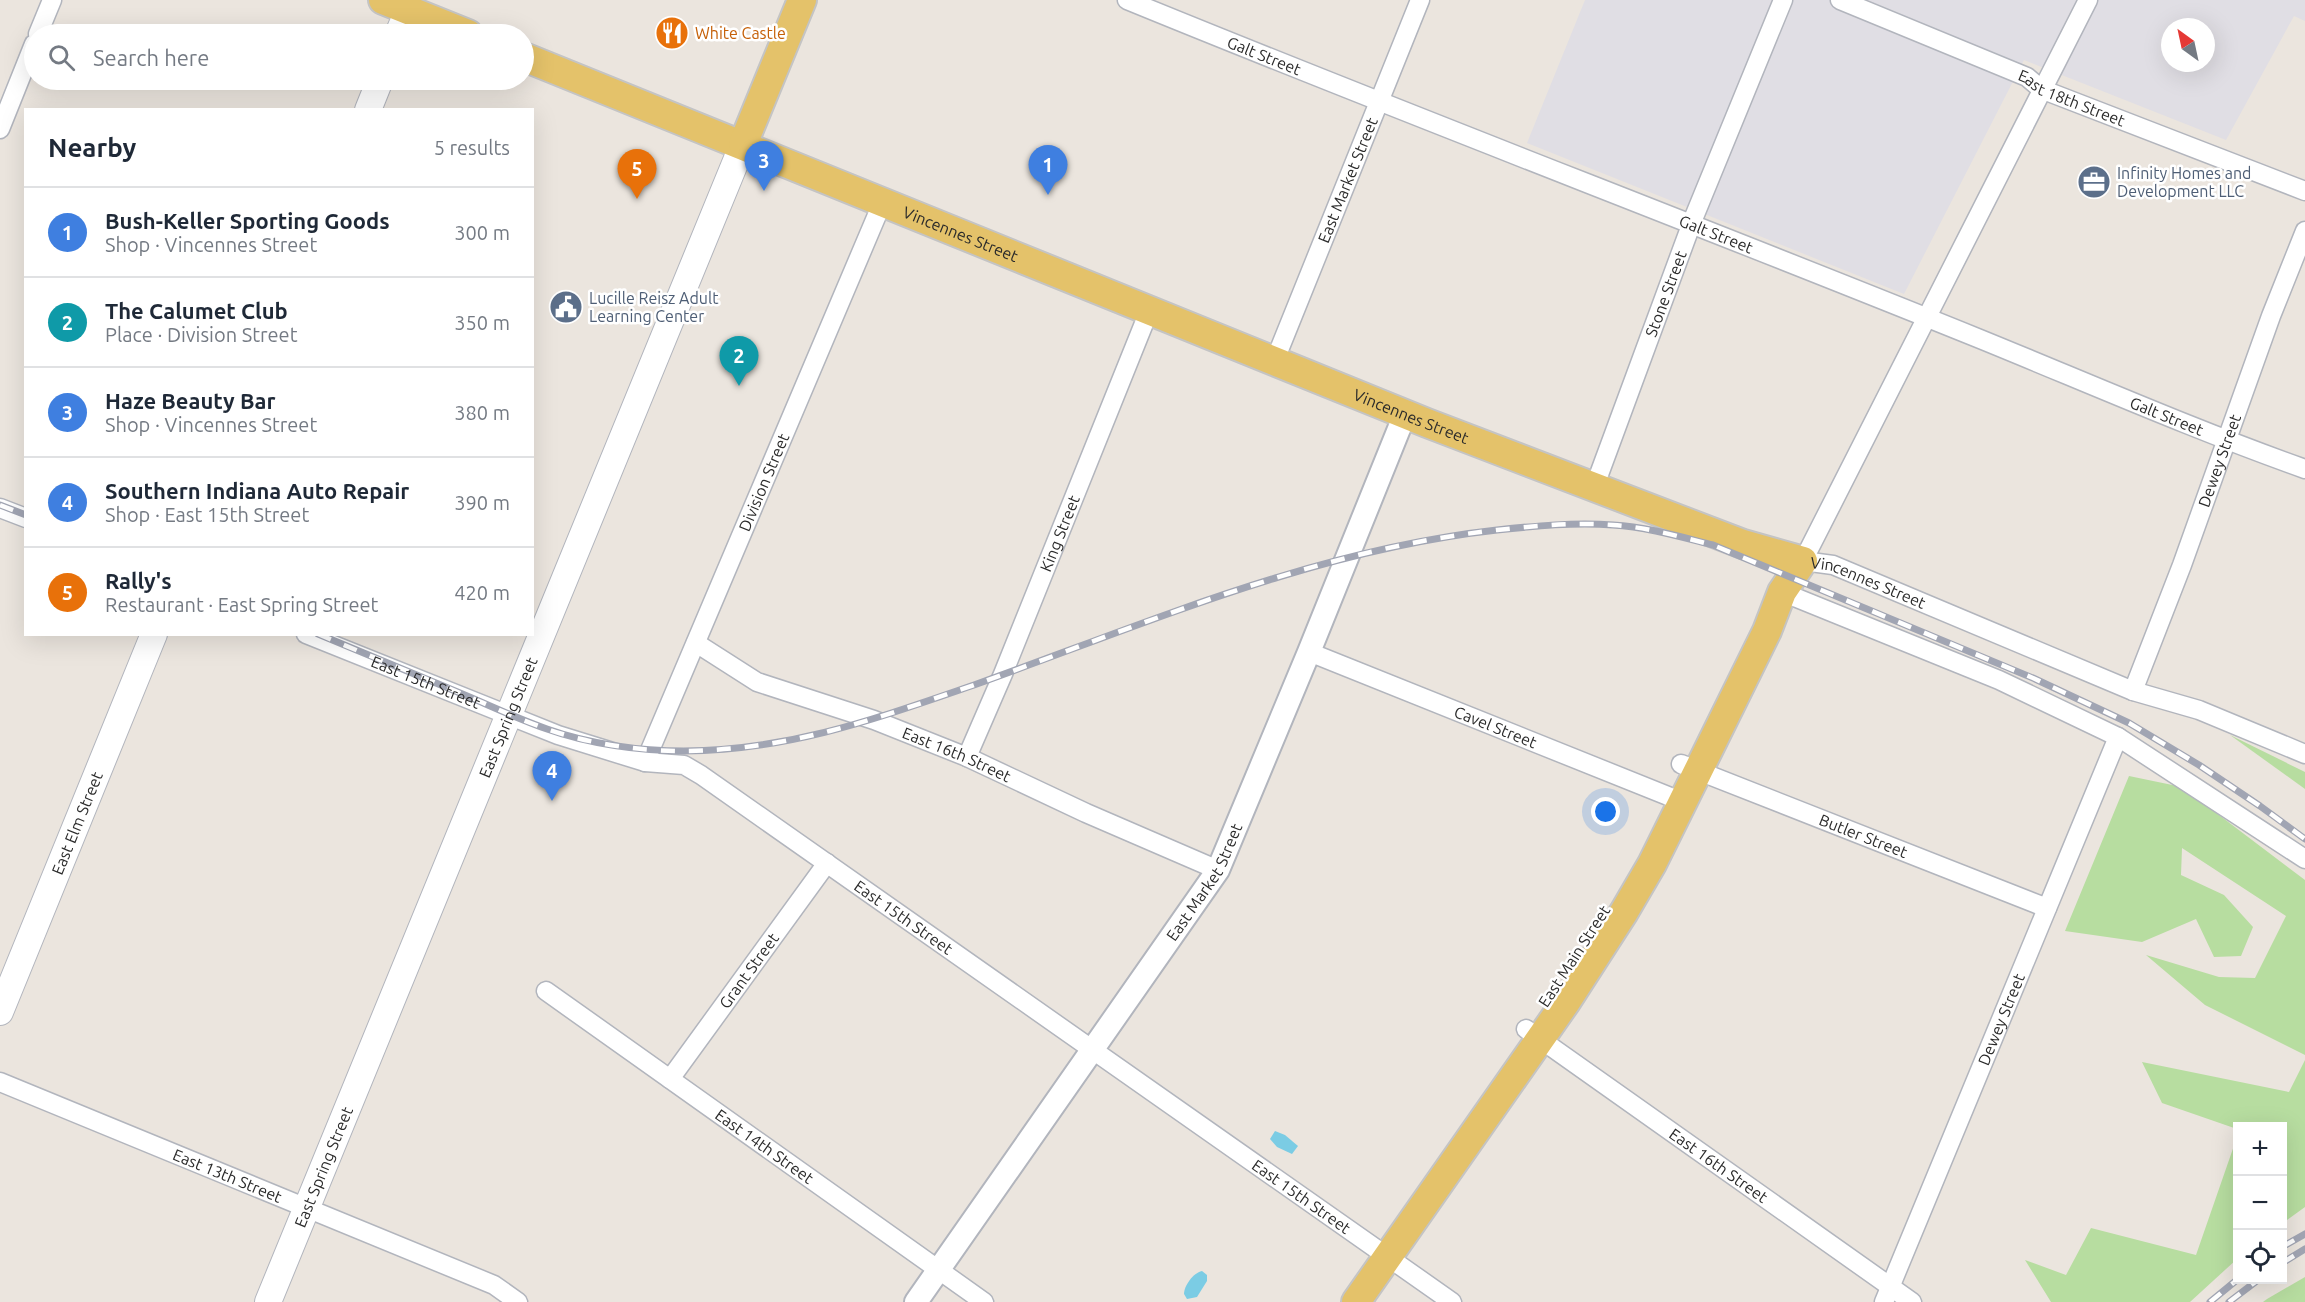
<!DOCTYPE html>
<meta charset="utf-8">
<style>
:root{--surface:#fff;--page:#f6f6f7;--text:#1f2937;--muted:#747a83;--line:#e0e1e3;--accent:#4d71ea}
body{margin:0;font-family:Ubuntu,sans-serif;background:var(--page);color:var(--text)}
.controls{position:absolute;right:18px;bottom:18px;display:grid;overflow:hidden;border-radius:0px;box-shadow:0 6px 24px #0002}
.controls button{width:54px;height:54px;display:grid;place-items:center;padding:0;border:0;border-bottom:2px solid var(--line);background:var(--surface);color:var(--text);font:30px sans-serif}
.compass{position:absolute;left:2161px;top:18px;width:54px;height:54px;border-radius:50%;background:var(--surface);box-shadow:0 6px 24px #0002;rotate:327deg}
.you{position:absolute;left:1606px;top:812px;width:21px;height:21px;margin:-15px;border:4px solid #fff;border-radius:50%;background:#1a73e8;box-shadow:0 0 0 9px #1a73e833}
.badge{display:grid;place-items:center;width:39px;height:39px;border-radius:50%;background:var(--accent);color:#fff;font-size:20px;font-weight:700}
.pin{position:absolute;translate:-50% -50px;filter:drop-shadow(0 2px 3px #0008)}
.pin::after{content:'';position:absolute;top:32px;width:21px;height:18px;background:inherit;clip-path:polygon(0 0,100% 0,50% 100%)}
.list{margin:0;padding:0;list-style:none}
h2{display:flex;justify-content:space-between;align-items:center;height:78px;margin:0;padding:0 24px;font-size:26px}
h2 small{font-size:20px;font-weight:400;color:var(--muted)}
.list li{display:grid;grid-template-columns:39px 1fr auto;gap:18px;align-items:center;box-sizing:border-box;height:90px;padding:0 24px;border-top:2px solid var(--line)}
.list b{display:block;font-size:22px;white-space:nowrap}
.list p{margin:0;font-size:20px;white-space:nowrap;color:var(--muted)}
.list em{font-size:20px;font-style:normal;color:var(--muted)}
.icon{flex:none;width:33px;height:33px;fill:none;stroke:currentColor;stroke-width:2;stroke-linecap:round;stroke-linejoin:round}
.map{position:relative;flex:none;width:2305px;height:1302px;overflow:hidden}
.search{position:absolute;background:var(--surface);box-shadow:0 6px 24px #0002;left:24px;top:24px;width:510px;height:66px;display:flex;align-items:center;gap:15px;box-sizing:border-box;padding:0 21px;border-radius:33px;color:var(--muted);font-size:22px}
.panel{position:absolute;background:var(--surface);box-shadow:0 6px 24px #0002;left:24px;top:108px;width:510px;height:528px;border-radius:0px}
.map>svg:first-child{display:block}
.industrial{fill:#e0dee4;fill-rule:evenodd}
.green{fill:#b7dda0}
.water{fill:#7bcce4}
.lines{fill:none;stroke-linecap:round;stroke-linejoin:round}
.minor-casing{stroke:#b2b5bd;stroke-width:21}
.tertiary-casing{stroke:#b2b5bd;stroke-width:26}
.secondary-casing{stroke:#b2b5bd;stroke-width:28}
.primary-casing{stroke:#c4c4c4;stroke-width:32}
.minor{stroke:#fff;stroke-width:18}
.tertiary{stroke:#fff;stroke-width:22}
.secondary{stroke:#fff;stroke-width:26}
.primary{stroke:#e4c26a;stroke-width:28}
.rail-casing{stroke:#a1a5b3;stroke-width:7}
.rail{stroke:#fff;stroke-width:4.5;stroke-dasharray:14;stroke-linecap:butt}
.labels{text-anchor:middle;dominant-baseline:central;stroke-width:5;stroke-linejoin:round;paint-order:stroke}
.food-label{font-size:16px;fill:#c56008;stroke:#fff;text-anchor:start}
.street-label{font-size:16px;fill:#2b2b2b;stroke:#fff}
.service-label{font-size:16px;fill:#4e5e75;stroke:#fff;text-anchor:start}
</style>
<div class="map">
<svg width="2305" height="1302" viewBox="0 0 2305 1302">
<rect width="100%" height="100%" fill="#ebe5de"/>
<path class="industrial" d="M1585 0H2305V21L2294 16 2226 140 2024 60 1904 294 1527 143ZM2170 27H2206V63H2170Z"/>
<g class="green">
<path d="M2230 735 2305 772V789Z"/>
<path d="M2129 776 2182 787 2305 880V1055L2205 1005 2146 955 2219 977 2255 978 2286 916 2182 848 2181 875 2224 895 2253 927 2241 956 2214 957 2196 919 2142 942 2065 931Z"/>
<path d="M2305 1060V1207L2283 1223 2282 1126H2238L2237 1129 2162 1103 2142 1062 2289 1092Z"/>
<path d="M2237 1137V1259L2190 1302H2051L2025 1260 2066 1275 2091 1228 2196 1255Z"/>
<path d="M2305 1277V1302H2263L2267 1299Z"/>
</g>
<g class="water">
<path d="M1275 1131 1285 1135 1298 1146 1292 1154 1277 1147 1270 1139Z"/>
<path d="M1202 1271 1207 1275V1281L1197 1297 1187 1299 1184 1294C1184 1286 1193 1273 1202 1271Z"/>
</g>
<g class="lines">
<defs>
<g id="minor">
<path id="s1" d="M1127 0C1410 116 1696 224 1980 339 2088 383 2195 430 2305 469"/>
<path id="s2" d="M1840 0 2027 77 2041 89 2305 191"/>
<path id="s3" d="M2088 0 1803 561 1833 565 2133 691 2199 710 2305 754"/>
<path d="M38 34 52 0"/>
<path d="M0 129 34 44"/>
<path id="s4" d="M1275 360 1420 0"/>
<path id="s5" d="M1594 488 1694 217 1783 0"/>
<path d="M0 508 26 518"/>
<path d="M1782 592 1999 680 2118 737 2305 859"/>
<path id="s6" d="M306 634 558 735 645 762 684 765 701 775 1452 1302"/>
<path id="s7" d="M696 643 757 682 874 720 967 757 1086 813 1218 870"/>
<path id="s8" d="M1309 652 1683 802"/>
<path id="s9" d="M2133 691 2182 565 2271 316 2305 231"/>
<path id="s10" d="M967 757 1003 674 1149 311"/>
<path id="s11" d="M645 762 883 201"/>
<path id="s12" d="M1681 764 2047 908"/>
<path id="s13" d="M546 991 984 1302"/>
<path id="s14" d="M1526 1029 1912 1302"/>
<path id="s15" d="M670 1079 827 863"/>
<path id="s16" d="M0 1082 494 1285 518 1302"/>
<path id="s17" d="M1884 1302 2118 737"/>
</g>
<g id="tertiary">
<path id="s18" d="M916 1302 1218 870 1309 652 1405 414"/>
</g>
<g id="secondary">
<path d="M398 34 408 11"/>
<path d="M368 110 380 80"/>
<path id="s19" d="M0 1012 154 634"/>
<path id="s20" d="M268 1302 743 144"/>
</g>
<g id="primary">
<path d="M383 0 468 34"/>
<path id="s21" d="M524 57 1427 423 1743 544 1803 561 1782 592 1767 631 1698 771 1652 864 1624 912 1566 1002 1356 1302"/>
<path d="M743 144 802 0"/>
</g>
</defs>
<use href="#minor" class="minor-casing"/>
<use href="#tertiary" class="tertiary-casing"/>
<use href="#secondary" class="secondary-casing"/>
<use href="#primary" class="primary-casing"/>
<use href="#minor" class="minor"/>
<use href="#tertiary" class="tertiary"/>
<use href="#secondary" class="secondary"/>
<use href="#primary" class="primary"/>
<defs>
<g id="rail">
<path d="M0 505 26 515"/>
<path d="M318 634C365 654 413 673 460 693 489 705 518 719 547 729 589 744 640 751 684 751 791 750 875 719 974 685 1145 624 1314 550 1497 530 1535 526 1575 522 1613 525 1647 527 1681 537 1713 545L2033 678 2129 723 2199 765 2260 806 2305 839"/>
<path d="M2282 1247 2305 1234"/>
<path d="M2282 1263 2305 1249"/>
<path d="M2210 1302 2238 1279"/>
<path d="M2229 1302 2258 1280"/>
</g>
</defs>
<use href="#rail" class="rail-casing"/>
<use href="#rail" class="rail"/>
</g>
<defs>
<symbol id="restaurant-disc" viewBox="-11 -11 22 22"><circle r="9.5" fill="#e8710a" stroke="#fff"/><path d="M-5-6h1v4h1v-4h1v4h1v-4h1v5L-1.5 .5V6h-2V.5L-5-1ZM5-6V6H3V1.5H1.5Q1.5-4 5-6Z" fill="#fff"/></symbol>
<symbol id="office-disc" viewBox="-11 -11 22 22"><circle r="9.5" fill="#5c6f8a" stroke="#fff"/><path d="M-6-3h4V-5.5h4V-3h4V5H-6ZM-1-4.5V-3h2v-1.5ZM-6 0V1H6V0Z" fill="#fff"/></symbol>
<symbol id="civic-disc" viewBox="-11 -11 22 22"><circle r="9.5" fill="#5c6f8a" stroke="#fff"/><path d="M-.6-6.5H3V-4.5H.6V-3L4-1V1h2V6H-6V1h2V-1L-.6-3ZM-1.2 2.5V6h2.4V2.5Z" fill="#fff"/></symbol>
</defs>
<g fill-rule="evenodd">
<use href="#restaurant-disc" x="653" y="14" width="38" height="38"/>
<use href="#office-disc" x="2075" y="163" width="38" height="38"/>
<use href="#civic-disc" x="547" y="288" width="38" height="38"/>
</g>
<g class="labels">
<g class="food-label">
<text x="695" y="33">White Castle</text>
</g>
<g class="street-label">
<text stroke="none"><textPath href="#s1" startOffset="148">Galt Street</textPath></text>
<text stroke="none"><textPath href="#s2" startOffset="252">East 18th Street</textPath></text>
<text stroke="none"><textPath href="#s4" startOffset="194">East Market Street</textPath></text>
<text stroke="none"><textPath href="#s21" startOffset="471">Vincennes Street</textPath></text>
<text stroke="none"><textPath href="#s1" startOffset="634">Galt Street</textPath></text>
<text stroke="none"><textPath href="#s5" startOffset="207">Stone Street</textPath></text>
<text stroke="none"><textPath href="#s21" startOffset="957">Vincennes Street</textPath></text>
<text stroke="none"><textPath href="#s1" startOffset="1120">Galt Street</textPath></text>
<text stroke="none"><textPath href="#s9" startOffset="246">Dewey Street</textPath></text>
<text stroke="none"><textPath href="#s11" startOffset="304">Division Street</textPath></text>
<text stroke="none"><textPath href="#s10" startOffset="242">King Street</textPath></text>
<text stroke="none"><textPath href="#s3" startOffset="698">Vincennes Street</textPath></text>
<text stroke="none"><textPath href="#s6" startOffset="129">East 15th Street</textPath></text>
<text stroke="none"><textPath href="#s20" startOffset="632">East Spring Street</textPath></text>
<text stroke="none"><textPath href="#s8" startOffset="201">Cavel Street</textPath></text>
<text stroke="none"><textPath href="#s7" startOffset="285">East 16th Street</textPath></text>
<text stroke="none"><textPath href="#s19" startOffset="204">East Elm Street</textPath></text>
<text stroke="none"><textPath href="#s12" startOffset="196">Butler Street</textPath></text>
<text stroke="none"><textPath href="#s18" startOffset="510">East Market Street</textPath></text>
<text stroke="none"><textPath href="#s6" startOffset="669">East 15th Street</textPath></text>
<text transform="translate(1574 956) rotate(-57)">East Main Street</text>
<text stroke="none"><textPath href="#s15" startOffset="134">Grant Street</textPath></text>
<text stroke="none"><textPath href="#s17" startOffset="306">Dewey Street</textPath></text>
<text stroke="none"><textPath href="#s13" startOffset="268">East 14th Street</textPath></text>
<text stroke="none"><textPath href="#s14" startOffset="236">East 16th Street</textPath></text>
<text stroke="none"><textPath href="#s20" startOffset="146">East Spring Street</textPath></text>
<text stroke="none"><textPath href="#s16" startOffset="246">East 13th Street</textPath></text>
<text stroke="none"><textPath href="#s6" startOffset="1155">East 15th Street</textPath></text>
</g>
<g class="service-label">
<text x="2117" y="173">Infinity Homes and<tspan x="2117" dy="18">Development LLC</tspan></text>
<text x="589" y="298">Lucille Reisz Adult<tspan x="589" dy="18">Learning Center</tspan></text>
</g>
</g>
</svg>
<div class="controls">
<button>+</button>
<button>−</button>
<button><svg class="icon" aria-label="locate" viewBox="0 0 24 24"><circle cx="12" cy="12" r="6"/><path d="M12 2v4M12 18v4M2 12h4M18 12h4"/></svg></button>
</div>
<svg class="compass" viewBox="-18 -18 36 36"><path d="M0-13l5 13h-10z" fill="#e53935"/><path d="M0 13l5-13h-10z" fill="#747a83"/></svg>
<div class="you"></div>
<div class="pin badge" style="left:1048px;top:195px;background:#3f7fe0">1</div>
<div class="pin badge" style="left:739px;top:386px;background:#0f9aa8">2</div>
<div class="pin badge" style="left:764px;top:191px;background:#3f7fe0">3</div>
<div class="pin badge" style="left:552px;top:801px;background:#3f7fe0">4</div>
<div class="pin badge" style="left:637px;top:199px;background:#e8710a">5</div>
<div class="search"><svg class="icon" aria-label="search" viewBox="0 0 24 24"><circle cx="10" cy="10" r="6"/><path d="M15 15l6 6"/></svg>Search here</div>
<section class="panel">
<h2>Nearby<small>5 results</small></h2>
<ul class="list">
<li><span class="badge" style="background:#3f7fe0">1</span><div><b>Bush-Keller Sporting Goods</b><p>Shop · Vincennes Street</p></div><em>300 m</em></li>
<li><span class="badge" style="background:#0f9aa8">2</span><div><b>The Calumet Club</b><p>Place · Division Street</p></div><em>350 m</em></li>
<li><span class="badge" style="background:#3f7fe0">3</span><div><b>Haze Beauty Bar</b><p>Shop · Vincennes Street</p></div><em>380 m</em></li>
<li><span class="badge" style="background:#3f7fe0">4</span><div><b>Southern Indiana Auto Repair</b><p>Shop · East 15th Street</p></div><em>390 m</em></li>
<li><span class="badge" style="background:#e8710a">5</span><div><b>Rally's</b><p>Restaurant · East Spring Street</p></div><em>420 m</em></li>
</ul>
</section>
</div>
